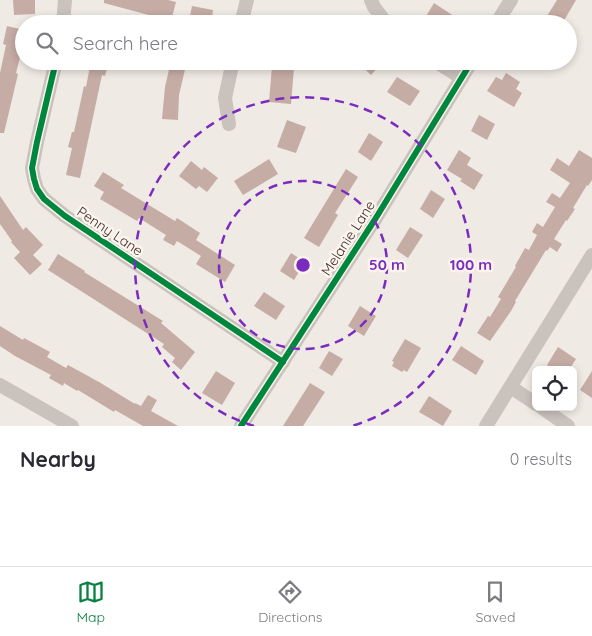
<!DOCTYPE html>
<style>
:root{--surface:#fff;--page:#f7f7f7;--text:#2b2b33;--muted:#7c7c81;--line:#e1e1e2;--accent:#0b8043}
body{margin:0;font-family:Quicksand,sans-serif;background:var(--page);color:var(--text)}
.controls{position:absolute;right:15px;bottom:15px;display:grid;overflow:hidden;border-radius:8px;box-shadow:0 2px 8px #0003}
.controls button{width:45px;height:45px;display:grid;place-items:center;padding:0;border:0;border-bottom:1px solid var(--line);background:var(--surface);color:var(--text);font:25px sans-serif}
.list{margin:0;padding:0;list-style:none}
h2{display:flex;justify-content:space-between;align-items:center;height:65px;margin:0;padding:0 20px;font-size:21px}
h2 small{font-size:16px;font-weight:400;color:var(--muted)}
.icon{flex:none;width:28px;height:28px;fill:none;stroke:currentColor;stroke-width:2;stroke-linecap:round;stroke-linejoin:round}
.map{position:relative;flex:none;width:592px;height:426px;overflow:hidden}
.search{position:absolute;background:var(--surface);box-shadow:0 2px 8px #0003;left:15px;right:15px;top:15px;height:55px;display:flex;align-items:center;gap:12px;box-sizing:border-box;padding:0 18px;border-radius:28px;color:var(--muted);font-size:19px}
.sheet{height:140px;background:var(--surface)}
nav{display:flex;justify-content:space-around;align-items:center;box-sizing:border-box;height:70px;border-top:1px solid var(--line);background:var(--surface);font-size:14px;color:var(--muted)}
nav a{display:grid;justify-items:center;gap:2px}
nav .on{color:var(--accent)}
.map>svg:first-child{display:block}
.building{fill:#c5aca5}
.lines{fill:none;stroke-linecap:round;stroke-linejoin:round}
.street{stroke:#cac2bd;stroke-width:14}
.cycleway-casing{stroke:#fcf4ed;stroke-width:9}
.cycleway{stroke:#00873e;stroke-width:6}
.ring{fill:none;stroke:#7b2cbf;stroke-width:2.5;stroke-dasharray:9 6}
.labels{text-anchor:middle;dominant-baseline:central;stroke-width:5;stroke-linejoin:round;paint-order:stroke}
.street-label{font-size:14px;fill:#3c2e2a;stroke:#fcf4ed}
.centre{fill:#7b2cbf;stroke:#fcf4ed;stroke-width:2.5}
.ring-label{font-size:15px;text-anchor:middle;font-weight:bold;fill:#7b2cbf;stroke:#fcf4ed;stroke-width:5;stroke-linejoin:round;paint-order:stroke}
</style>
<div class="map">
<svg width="592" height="426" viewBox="0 0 592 426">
<rect width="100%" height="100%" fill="#f0eae4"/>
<g class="building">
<path d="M13 0H35V14L14 15Z"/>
<path d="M104 0H168L176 2 171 21 104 3Z"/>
<path d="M557 0H576L562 24H542Z"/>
<path d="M434 3 466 24H435L425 18Z"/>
<path d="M192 6 213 10 211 24H203L189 21Z"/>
<path d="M7 26 24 30V42L16 73 18 74 4 133H0V73L6 45 3 44Z"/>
<path d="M91 61H109L105 76 102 75 80 178 66 175 72 148 68 147 72 132H74L84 86 86 87Z"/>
<path d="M171 61H187L179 95 178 120 162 119 165 87Z"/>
<path d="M356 61H384L371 75Z"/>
<path d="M272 66 294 68 291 104 269 102Z"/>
<path d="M506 73 520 82 516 89 522 93 514 107 487 91 496 77 502 80Z"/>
<path d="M397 77 420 91 410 106 387 92Z"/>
<path d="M479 115 495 124 487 140 471 131Z"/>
<path d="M287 120 306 127 296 153 277 147Z"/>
<path d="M369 133 383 142 371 161 358 152Z"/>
<path d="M459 150 471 158 467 165 483 175 474 190 460 181 462 179 447 170Z"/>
<path d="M579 150 592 158V180L588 186 587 185 573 208 575 209 567 221 566 220 554 239 562 244 557 252 550 247 547 251 546 250 515 301 516 302 511 311 490 341 477 333 488 316 490 317 501 299 498 297 516 267 515 266 525 248 529 250 537 235 532 232 537 223 543 227 555 207 546 202 552 193 560 198 570 183 550 170 557 158 569 166Z"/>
<path d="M269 159 278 174 243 195 234 181Z"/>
<path d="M191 161 202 170 204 167 218 178 207 192 199 186 196 189 179 176Z"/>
<path d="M346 169 358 177 335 213 338 215 319 247 304 238Z"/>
<path d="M103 172 124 185 121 188 175 221 177 218 200 233 196 240 235 265 225 282 196 264 201 256 177 241 174 246 163 240 166 235 139 218 137 221 100 199 104 192 94 186Z"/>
<path d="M431 190 445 199 433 218 420 209Z"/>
<path d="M0 196 23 230 26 227 43 245 33 255 42 264 30 275 14 258 20 252 11 242 12 241 0 224Z"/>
<path d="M410 227 423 235 408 258 396 250Z"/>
<path d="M291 253 305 262 294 280 280 271Z"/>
<path d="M58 254 85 271 84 272 163 321 161 323 195 352 181 370 172 362 175 358 162 347 164 344 48 270Z"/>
<path d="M264 292 285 306 276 320 254 306Z"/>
<path d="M360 306 376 316 364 336 348 326Z"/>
<path d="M0 326 23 340 24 338 50 352 47 357 66 368 68 365 99 382 135 404V403L141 406 148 395 157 400 151 411 178 426H143L115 410 114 412 78 390 77 391 64 383 63 386 49 378 51 375 15 356 0 346Z"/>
<path d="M405 339 421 348 407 372 404 370 402 372 392 366 394 362 392 361Z"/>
<path d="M461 346 484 361 476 375 452 360Z"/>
<path d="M558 347 576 359 569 370H554L547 365Z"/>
<path d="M329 351 343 359 332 376 319 368Z"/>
<path d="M216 371 235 383 222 405 202 393Z"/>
<path d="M592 371V398L580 390Z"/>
<path d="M310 383 325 392 303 426H283Z"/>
<path d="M429 396 452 411 443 426 419 412Z"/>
</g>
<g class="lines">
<g class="street">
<path d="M371 0 374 7 387 24"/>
<path d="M63 24 65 0"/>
<path d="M241 24 247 0"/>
<path d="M496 24 511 0"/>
<path d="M56 61 37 142 32 168 34 179 37 189 44 199 65 216 283 362"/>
<path d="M435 61 462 78"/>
<path d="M229 124 225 98 233 61"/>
<path d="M0 385 72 426"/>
<path d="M511 387 536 404"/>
<path d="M541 407 568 426"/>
<path d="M241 426 374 221 472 61"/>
<path d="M486 426 592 255"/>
</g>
<defs>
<g id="cycleway">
<path d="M56 61 37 142 32 168 34 179 37 189 44 199 65 216 283 362"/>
<path d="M241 426 374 221 472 61"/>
</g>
</defs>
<use href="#cycleway" class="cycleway-casing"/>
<use href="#cycleway" class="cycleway"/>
</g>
<g class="ring">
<circle cx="303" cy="265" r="84"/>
<path d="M254 426A168 168 0 1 1 352 426"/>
</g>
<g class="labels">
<g class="street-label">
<text transform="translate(110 231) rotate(34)">Penny Lane</text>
<text transform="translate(348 238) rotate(-57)">Melanie Lane</text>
</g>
</g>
<circle cx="303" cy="265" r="8" class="centre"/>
<g class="ring-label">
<text x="387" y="270">50 m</text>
<text x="471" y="270">100 m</text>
</g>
</svg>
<div class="controls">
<button><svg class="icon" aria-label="locate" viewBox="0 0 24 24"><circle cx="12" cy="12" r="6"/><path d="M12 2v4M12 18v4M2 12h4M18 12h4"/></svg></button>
</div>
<div class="search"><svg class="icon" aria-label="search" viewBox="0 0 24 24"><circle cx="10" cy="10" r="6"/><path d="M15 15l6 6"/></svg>Search here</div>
</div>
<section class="sheet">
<h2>Nearby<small>0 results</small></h2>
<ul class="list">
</ul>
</section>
<nav>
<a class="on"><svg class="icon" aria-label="map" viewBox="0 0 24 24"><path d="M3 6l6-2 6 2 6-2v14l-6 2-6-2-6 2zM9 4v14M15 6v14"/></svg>Map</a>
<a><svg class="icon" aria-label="directions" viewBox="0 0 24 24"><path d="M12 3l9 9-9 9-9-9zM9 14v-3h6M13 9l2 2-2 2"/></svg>Directions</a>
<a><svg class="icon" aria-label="saved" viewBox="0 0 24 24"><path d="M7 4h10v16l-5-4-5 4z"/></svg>Saved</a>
</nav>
